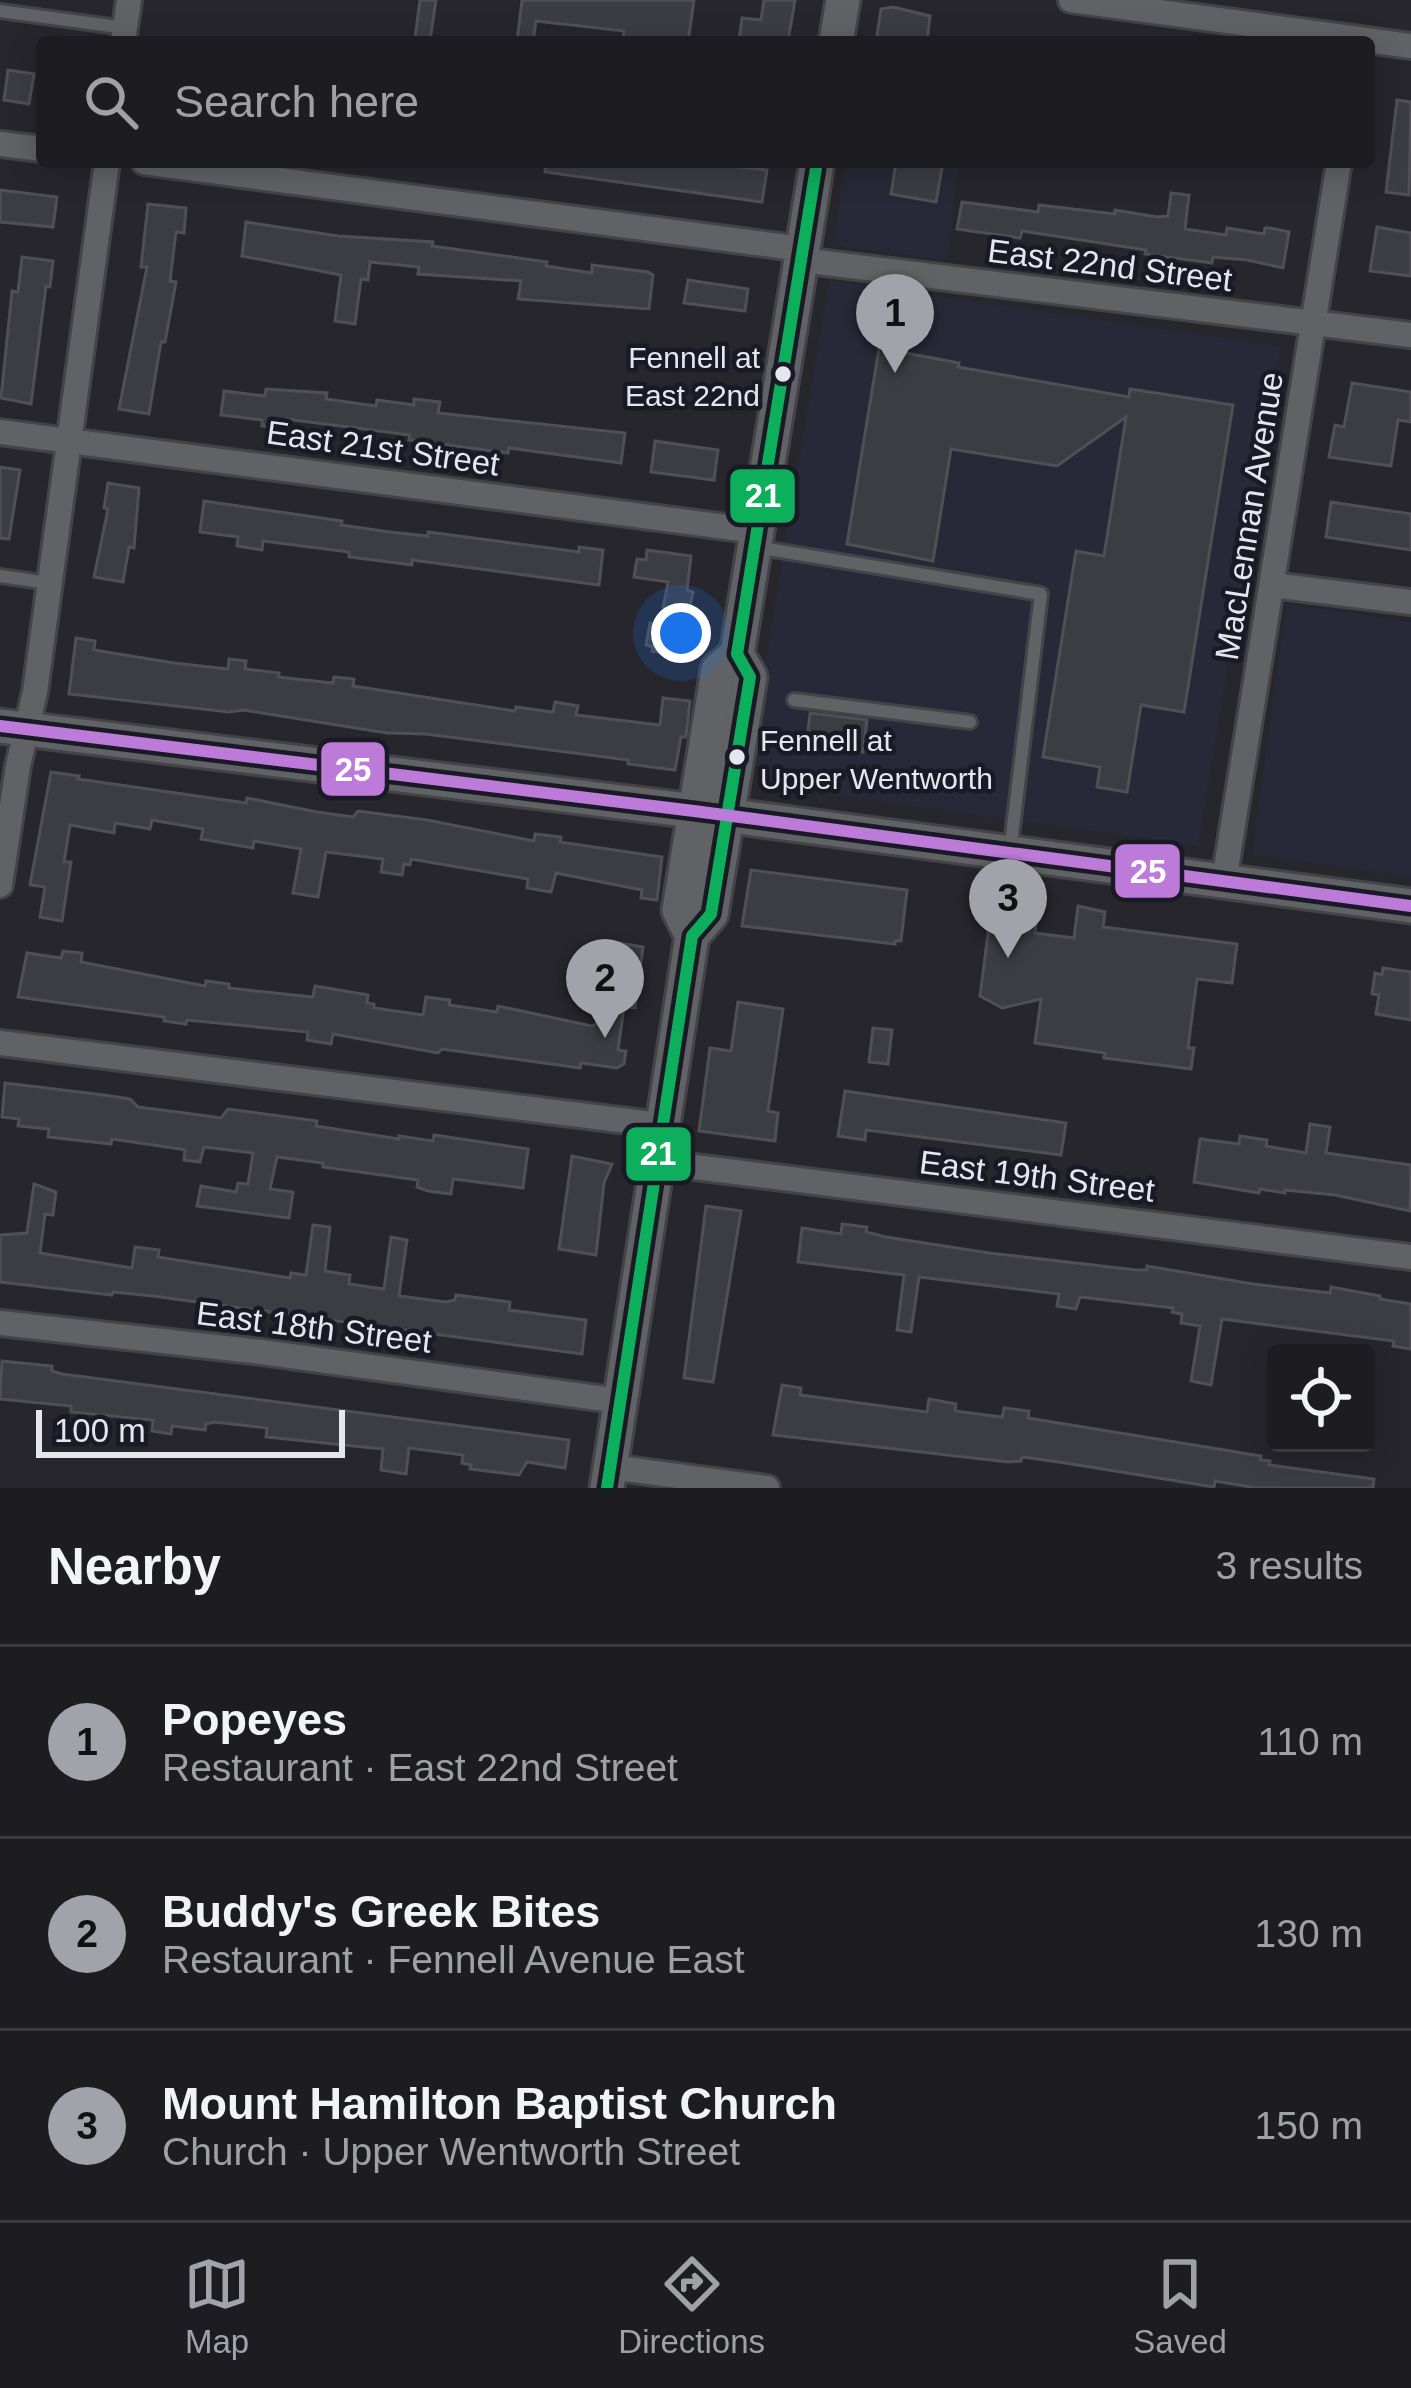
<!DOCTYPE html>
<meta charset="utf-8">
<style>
:root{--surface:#1c1c21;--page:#29292e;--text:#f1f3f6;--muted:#a0a1a5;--line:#3a3a3f;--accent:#a2a3aa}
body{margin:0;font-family:Arial,sans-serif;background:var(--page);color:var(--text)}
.controls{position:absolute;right:36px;bottom:36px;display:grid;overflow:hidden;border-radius:12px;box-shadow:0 6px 30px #0003}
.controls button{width:108px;height:108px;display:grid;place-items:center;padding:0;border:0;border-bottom:3px solid var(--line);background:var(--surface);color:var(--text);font:60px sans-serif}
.scale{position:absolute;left:36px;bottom:30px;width:309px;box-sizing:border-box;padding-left:12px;border:6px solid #e5e6ee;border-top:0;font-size:33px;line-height:42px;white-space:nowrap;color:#e5e6ee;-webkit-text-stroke:9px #191a25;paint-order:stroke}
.you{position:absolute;left:681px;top:633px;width:42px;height:42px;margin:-30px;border:9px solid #fff;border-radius:50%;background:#1a73e8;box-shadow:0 0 0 18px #1a73e833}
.badge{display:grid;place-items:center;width:78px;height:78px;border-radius:50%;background:var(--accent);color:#111;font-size:39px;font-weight:700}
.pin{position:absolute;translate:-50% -99px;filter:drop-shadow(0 3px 6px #0008)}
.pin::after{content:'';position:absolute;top:63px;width:42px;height:36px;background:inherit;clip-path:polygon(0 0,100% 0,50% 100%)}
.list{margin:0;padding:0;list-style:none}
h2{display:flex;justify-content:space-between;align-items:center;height:156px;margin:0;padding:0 48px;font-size:51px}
h2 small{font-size:39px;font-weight:400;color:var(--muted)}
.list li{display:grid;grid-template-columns:78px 1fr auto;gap:36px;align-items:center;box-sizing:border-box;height:192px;padding:0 48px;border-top:3px solid var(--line)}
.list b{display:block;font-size:45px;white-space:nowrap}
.list p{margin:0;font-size:39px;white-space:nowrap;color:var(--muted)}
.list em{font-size:39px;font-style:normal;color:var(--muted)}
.icon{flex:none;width:66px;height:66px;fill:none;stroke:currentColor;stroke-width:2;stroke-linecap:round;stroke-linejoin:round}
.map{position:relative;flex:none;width:1411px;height:1488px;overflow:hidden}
.search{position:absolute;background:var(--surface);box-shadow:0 6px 30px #0003;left:36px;right:36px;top:36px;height:132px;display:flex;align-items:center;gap:30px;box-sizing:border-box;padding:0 42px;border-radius:12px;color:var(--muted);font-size:45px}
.sheet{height:732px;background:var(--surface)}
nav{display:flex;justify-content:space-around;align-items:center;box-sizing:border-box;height:168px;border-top:3px solid var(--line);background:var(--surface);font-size:33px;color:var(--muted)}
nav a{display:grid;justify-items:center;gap:6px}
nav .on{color:var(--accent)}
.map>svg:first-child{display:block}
.built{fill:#282938}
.building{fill:#3c3d42;stroke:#4f4f55;stroke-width:3}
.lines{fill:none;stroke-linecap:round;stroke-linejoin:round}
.service-casing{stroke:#434348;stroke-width:18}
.minor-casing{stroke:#434348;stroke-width:30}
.secondary-casing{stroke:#434348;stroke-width:39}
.service{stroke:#616266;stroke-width:12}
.minor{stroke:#616266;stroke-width:24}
.secondary{stroke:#616266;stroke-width:33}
.bus-1-casing{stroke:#191a25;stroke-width:21}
.bus-2-casing{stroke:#191a25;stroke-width:21}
.bus-1{stroke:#0daf5c;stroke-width:12}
.bus-2{stroke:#bd7bd9;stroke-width:12}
.bus-dot{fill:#e5e6ee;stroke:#191a25;stroke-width:4.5}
.labels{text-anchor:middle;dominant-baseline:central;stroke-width:9;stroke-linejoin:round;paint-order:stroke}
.bus-label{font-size:30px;fill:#e5e6ee;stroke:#191a25;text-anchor:end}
.street-label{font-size:33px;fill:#e5e6ee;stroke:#191a25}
.line-badge{stroke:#191a25;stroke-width:4.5}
.badge-label{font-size:33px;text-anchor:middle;font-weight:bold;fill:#fff}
</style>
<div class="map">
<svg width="1411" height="1488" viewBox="0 0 1411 1488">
<rect width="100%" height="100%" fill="#26262c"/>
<g class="built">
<path d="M845 162H959L947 260 844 247 834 237Z"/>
<path d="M829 280 1281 346 1198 846 795 790 761 779 751 749Z"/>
<path d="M1286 603 1411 622V877L1252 855Z"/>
</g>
<g class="building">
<path d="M420 0H436L430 40 415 38Z"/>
<path d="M522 0H694L688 42H643L623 39 624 31 536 21 533 42H517Z"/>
<path d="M764 0H795L788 42 739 39 742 18 761 20Z"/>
<path d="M893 7 930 16 927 42H876L881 9Z"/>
<path d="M8 70 34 74 29 104 4 100Z"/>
<path d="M1397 100 1411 102 1409 195 1386 192Z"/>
<path d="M546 162H698L767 170 762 202 545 172Z"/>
<path d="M896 162H943L936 202 891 194Z"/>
<path d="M0 190 57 197 53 227 0 222Z"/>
<path d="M1171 193 1189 195 1185 229 1226 235 1227 228 1264 234 1265 228H1270L1289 232 1283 268 1247 260 1213 257 1212 263 1145 254 1146 250 1022 231 1020 238 957 229 962 202 1038 212 1039 205 1115 214V210L1157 217 1168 216Z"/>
<path d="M148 204 186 208 184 233 176 232 170 281 176 282 165 342H161L149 414 119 409 147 267H141Z"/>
<path d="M246 222 338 236 433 242 432 246 547 262 546 266 592 273V265L648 272 653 275 649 309 518 299 521 281 418 274 419 267 370 262 368 280 361 279 355 324 335 321 341 275 242 256Z"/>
<path d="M1377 227 1411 233V276L1370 271Z"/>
<path d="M22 257 53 261 50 287 46 286 31 404 1 398 12 291 18 292Z"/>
<path d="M688 280 748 289 745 311 684 303Z"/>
<path d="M879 348 959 363 958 367 1129 397 1130 389 1233 405 1184 712 1141 705 1127 792 1097 787 1100 767 1043 757 1076 551 1104 556 1126 417 1057 466 951 449 933 561 847 544Z"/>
<path d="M1352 383 1411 392V422L1398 420 1391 466 1329 457 1335 425 1344 427Z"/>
<path d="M266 389 327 393 326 399 376 406 377 400 414 405V399L440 402 438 413 625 433 621 463 509 448 508 453 434 443 409 440 410 435 286 419 285 429 262 426V420L221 415 224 391 265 396Z"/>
<path d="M655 441 718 450 714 480 651 472Z"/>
<path d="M0 467 20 470 9 539 0 538Z"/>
<path d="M108 483 139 488 134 548 129 547 123 582 94 577 108 509 104 508Z"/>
<path d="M204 501 342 521 341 525 390 532 428 536V532L579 552V547L603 550 599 585 412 560V565L374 560 349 557V552L263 541 262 550 237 546 238 537 200 532Z"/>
<path d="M1331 502 1411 514V550L1326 537Z"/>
<path d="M647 550 691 556 687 590 693 592 685 630 690 631 682 656 652 651 653 647 646 645 650 623 660 625 668 582 634 577 637 559 646 560Z"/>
<path d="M76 638 95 641 94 650 174 663 228 669 229 659 246 661 245 669 279 673 278 677 333 683 334 677 354 679 353 686 515 711 516 707 553 712 555 702 578 706 576 715 660 725 663 698 690 701 686 737H681L675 770 628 764V760L426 734 387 733 243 710 229 712 69 694Z"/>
<path d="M810 713 867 720 863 752 816 746 817 740 807 739Z"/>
<path d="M51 772 79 776 78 779 246 803 247 798 317 812 353 817 358 811 427 820 534 841 535 834 561 837 560 842 662 857 657 900 641 898 642 890 556 873 551 892 527 888 528 879 411 859 410 865 404 864 402 875 381 872 383 859 326 852 318 897 293 893 301 849 254 841 253 848 201 839 203 829 152 820 150 829 115 823 114 833 70 825 64 862H71L62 921 40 917 45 887 30 885Z"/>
<path d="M751 870 907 890 901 941H895V944L742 926Z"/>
<path d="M1078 906 1105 912 1103 927 1237 944 1232 983 1197 979 1188 1048H1194L1191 1069 1104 1058 1105 1053 1035 1043 1041 999 1002 1008 980 996 990 918 1014 915 1036 924 1035 933 1074 938Z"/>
<path d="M613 942 643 947 635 1008 624 1007 618 1050 626 1051 624 1064 617 1068 581 1063 580 1068 442 1049 438 1053 333 1034 331 1044 307 1040 308 1032 187 1020 186 1024 164 1021V1017L18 997 27 953 61 958 63 951 82 953 81 962 205 986 206 981 229 984V988L313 997 315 986 368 995 367 1003 374 1004V1008L423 1015 426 997 450 1000 449 1005 497 1012 498 1006 592 1026 598 1023Z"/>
<path d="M1383 968 1411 972V1020L1376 1014 1379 995 1372 994 1375 973 1382 975Z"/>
<path d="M738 1002 783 1009 768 1111 778 1113 775 1141 699 1131 710 1048 731 1051Z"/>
<path d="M873 1028 892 1030 888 1064 869 1062Z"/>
<path d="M5 1083 104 1095 130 1099 138 1107 185 1113 221 1118 228 1109 317 1121 316 1126 399 1139V1136L433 1141 434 1135 528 1149 523 1188 453 1179 451 1194 428 1191 417 1187 418 1180 323 1167V1163L277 1157 270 1189 293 1192 289 1218 197 1206 201 1186 236 1192 238 1183 248 1184 253 1153 204 1147 200 1162 184 1160 185 1150 180 1149 112 1139 111 1144 48 1137 49 1129 18 1126 19 1119 2 1117Z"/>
<path d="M845 1091 1066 1123 1061 1155 866 1130 865 1140 838 1136Z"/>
<path d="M1310 1124 1330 1127 1326 1153 1411 1165 1410 1211 1335 1195 1285 1190V1193L1260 1189 1259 1193 1194 1182 1200 1139 1239 1144 1240 1136 1267 1140 1266 1146 1306 1153Z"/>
<path d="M572 1156 612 1164 604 1183 596 1255 559 1249Z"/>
<path d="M34 1184 56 1192 53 1215 45 1214 40 1253 132 1268 135 1247 159 1250 158 1257 290 1278 291 1273 306 1275 313 1225 330 1227 325 1271 350 1275 349 1284 384 1289 391 1237 407 1240 399 1296 446 1302 455 1300 456 1295 510 1302 509 1310 586 1320 582 1354 153 1296 113 1292 112 1295 0 1282V1235L27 1233Z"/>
<path d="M706 1206 741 1211 713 1382 684 1378Z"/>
<path d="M842 1224 867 1227 866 1232 886 1237 989 1253 1136 1270H1147V1266L1253 1284 1330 1293 1331 1287 1380 1296V1299L1411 1304V1349L1393 1346 1394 1341 1222 1319 1211 1385 1191 1381 1200 1326 1181 1323 1182 1314 1172 1312 1173 1308 1080 1297 1076 1309 1057 1306 1059 1294 919 1277 911 1332 897 1330 904 1275 798 1262 802 1228 841 1234Z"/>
<path d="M2 1361 52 1366V1371L62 1374 569 1440 565 1468 527 1462 519 1475 470 1469 471 1465 462 1463 463 1455 409 1448 406 1474 381 1470 383 1449 266 1437 267 1428 214 1422 206 1424 205 1430 172 1426 171 1434 152 1431 153 1420 71 1412V1406L0 1399Z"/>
<path d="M782 1385 801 1388 800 1395 927 1412 929 1399 956 1404 955 1411 1002 1417 1004 1408 1029 1411 1028 1418 1261 1456 1260 1460 1270 1461 1269 1465 1374 1479 1373 1488H1257L1215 1481 1214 1487 1059 1462 1022 1457 1021 1461 1008 1462 773 1435Z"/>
</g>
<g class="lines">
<defs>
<g id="service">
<path d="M0 11 125 28"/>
<path d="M755 547 1041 594 1010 852"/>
<path d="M0 576 48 583"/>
<path d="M794 700 970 722"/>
</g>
<g id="minor">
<path d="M1071 0 1411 46"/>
<path d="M123 42 129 0"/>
<path d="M0 144 42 149"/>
<path d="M144 162 802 249"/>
<path d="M801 260 1411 335"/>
<path d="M0 432 757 531"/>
<path d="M1272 585 1411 602"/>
<path d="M1224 881 1339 162"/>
<path d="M0 885 18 766 35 692 107 162"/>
<path d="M0 1043 660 1125"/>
<path d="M655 1162 1411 1257"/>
<path d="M0 1323 261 1352 620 1401"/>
<path d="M611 1467 767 1488"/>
</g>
<g id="secondary">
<path d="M836 42 843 0"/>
<path d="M0 726 694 811 1411 906"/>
<path d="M692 936 679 910 718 670 737 654"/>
<path d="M607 1488 692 936 711 914 750 677 737 654 817 162"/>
</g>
</defs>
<use href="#service" class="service-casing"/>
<use href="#minor" class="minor-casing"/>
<use href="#secondary" class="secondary-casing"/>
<use href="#service" class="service"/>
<use href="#minor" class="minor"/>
<use href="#secondary" class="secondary"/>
<defs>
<path id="bus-1" d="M607 1488 692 936 711 914 750 677 737 654 817 162"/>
<path id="bus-2" d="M0 726 694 811 1411 906"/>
</defs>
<use href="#bus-1" class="bus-1-casing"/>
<use href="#bus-2" class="bus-2-casing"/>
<use href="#bus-1" class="bus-1"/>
<use href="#bus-2" class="bus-2"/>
</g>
<g class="bus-dot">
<circle cx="783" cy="374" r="10"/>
<circle cx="737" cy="757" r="10"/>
</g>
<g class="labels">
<g class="bus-label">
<text x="760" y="357">Fennell at<tspan x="760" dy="38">East 22nd</tspan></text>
<text x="760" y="740" text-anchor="start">Fennell at<tspan x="760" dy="38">Upper Wentworth</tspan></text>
</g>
<g class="street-label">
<text transform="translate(1110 265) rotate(7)">East 22nd Street</text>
<text transform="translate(383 448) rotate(8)">East 21st Street</text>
<text transform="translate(1249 516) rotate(-81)">MacLennan Avenue</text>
<text transform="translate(1037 1176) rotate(7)">East 19th Street</text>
<text transform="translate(314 1327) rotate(7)">East 18th Street</text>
</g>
</g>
<g class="line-badge">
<rect x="728" y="467" width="69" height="58" rx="12" fill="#0daf5c"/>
<rect x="319" y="740" width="68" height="58" rx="12" fill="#bd7bd9"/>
<rect x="1113" y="842" width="69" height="58" rx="12" fill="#bd7bd9"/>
<rect x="624" y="1125" width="69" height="58" rx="12" fill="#0daf5c"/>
</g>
<g class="badge-label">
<text x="763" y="507">21</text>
<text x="353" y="781">25</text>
<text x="1148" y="883">25</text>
<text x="658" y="1165">21</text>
</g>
</svg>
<div class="controls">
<button><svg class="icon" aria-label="locate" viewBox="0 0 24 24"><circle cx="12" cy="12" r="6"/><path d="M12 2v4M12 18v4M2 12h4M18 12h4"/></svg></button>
</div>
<div class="scale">100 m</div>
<div class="you"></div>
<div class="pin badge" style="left:895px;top:373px">1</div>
<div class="pin badge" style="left:605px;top:1038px">2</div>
<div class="pin badge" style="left:1008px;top:958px">3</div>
<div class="search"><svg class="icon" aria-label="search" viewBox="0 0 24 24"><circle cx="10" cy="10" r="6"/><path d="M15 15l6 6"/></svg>Search here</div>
</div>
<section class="sheet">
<h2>Nearby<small>3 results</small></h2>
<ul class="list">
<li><span class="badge">1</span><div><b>Popeyes</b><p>Restaurant · East 22nd Street</p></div><em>110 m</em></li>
<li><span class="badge">2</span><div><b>Buddy's Greek Bites</b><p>Restaurant · Fennell Avenue East</p></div><em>130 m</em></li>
<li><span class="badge">3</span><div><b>Mount Hamilton Baptist Church</b><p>Church · Upper Wentworth Street</p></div><em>150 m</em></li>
</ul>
</section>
<nav>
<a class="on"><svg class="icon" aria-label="map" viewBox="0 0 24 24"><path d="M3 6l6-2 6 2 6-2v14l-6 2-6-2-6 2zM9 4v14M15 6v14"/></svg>Map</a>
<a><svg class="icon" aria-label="directions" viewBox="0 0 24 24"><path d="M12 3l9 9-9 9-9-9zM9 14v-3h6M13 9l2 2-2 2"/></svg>Directions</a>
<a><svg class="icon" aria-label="saved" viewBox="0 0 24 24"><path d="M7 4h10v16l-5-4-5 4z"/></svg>Saved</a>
</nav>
